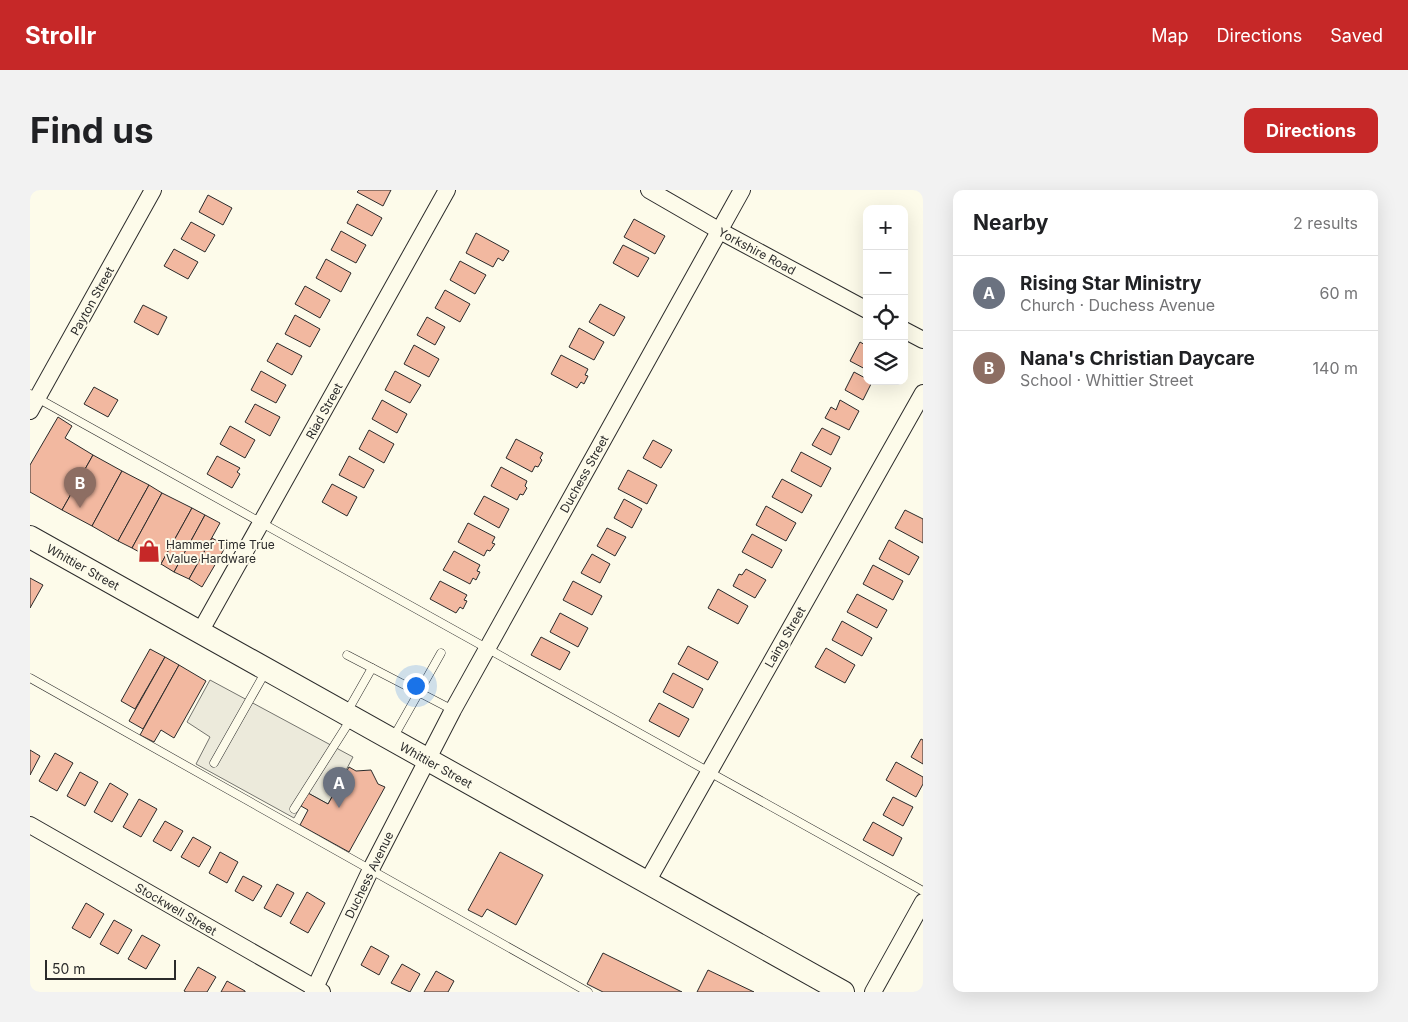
<!DOCTYPE html>
<meta charset="utf-8">
<style>
:root{--surface:#fff;--page:#f2f2f2;--text:#202124;--muted:#757577;--line:#e0e0e0;--accent:#c62828}
body{margin:0;font-family:Inter,sans-serif;background:var(--page);color:var(--text)}
.controls{position:absolute;right:15px;top:15px;display:grid;overflow:hidden;border-radius:10px;box-shadow:0 5px 20px #0002}
.controls button{width:45px;height:45px;display:grid;place-items:center;padding:0;border:0;border-bottom:1px solid var(--line);background:var(--surface);color:var(--text);font:25px sans-serif}
.scale{position:absolute;left:15px;bottom:12px;width:131px;box-sizing:border-box;padding-left:5px;border:2px solid #2b2b2b;border-top:0;font-size:14px;line-height:18px;white-space:nowrap;color:#2b2b2b;-webkit-text-stroke:4px #fdfbea;paint-order:stroke}
.you{position:absolute;left:385px;top:495px;width:18px;height:18px;margin:-12px;border:4px solid #fff;border-radius:50%;background:#1a73e8;box-shadow:0 0 0 8px #1a73e833}
.badge{display:grid;place-items:center;width:32px;height:32px;border-radius:50%;background:var(--accent);color:#fff;font-size:16px;font-weight:700}
.pin{position:absolute;translate:-50% -41px;filter:drop-shadow(0 1px 2px #0008)}
.pin::after{content:'';position:absolute;top:26px;width:18px;height:15px;background:inherit;clip-path:polygon(0 0,100% 0,50% 100%)}
.list{margin:0;padding:0;list-style:none}
h2{display:flex;justify-content:space-between;align-items:center;height:65px;margin:0;padding:0 20px;font-size:21px}
h2 small{font-size:16px;font-weight:400;color:var(--muted)}
.list li{display:grid;grid-template-columns:32px 1fr auto;gap:15px;align-items:center;box-sizing:border-box;height:75px;padding:0 20px;border-top:1px solid var(--line)}
.list b{display:block;font-size:19px;white-space:nowrap}
.list p{margin:0;font-size:16px;white-space:nowrap;color:var(--muted)}
.list em{font-size:16px;font-style:normal;color:var(--muted)}
.icon{flex:none;width:28px;height:28px;fill:none;stroke:currentColor;stroke-width:2;stroke-linecap:round;stroke-linejoin:round}
.map{position:relative;flex:none;width:893px;height:802px;overflow:hidden;border-radius:10px}
header{display:flex;align-items:center;gap:30px;box-sizing:border-box;height:70px;padding:0 25px;background:var(--accent);color:#fff}
header strong{font-size:24px}
nav{display:flex;gap:28px;margin-inline-start:auto;font-size:18px}
.intro{display:flex;align-items:center;justify-content:space-between;box-sizing:border-box;height:120px;padding:0 30px}
h1{margin:0;font-size:35px}
.button{padding:12px 22px;border-radius:10px;background:var(--accent);color:#fff;font-size:18px;font-weight:700}
main{display:flex;gap:30px;padding:0 30px}
aside{flex:1;background:var(--surface);border-radius:10px;box-shadow:0 5px 20px #0002}
.map>svg:first-child{display:block}
.parking{fill:#eceadb;stroke:#74746e}
.building{fill:#f2b8a0;stroke:#2b2b2b}
.lines{fill:none;stroke-linecap:round;stroke-linejoin:round}
.lane-casing{stroke:#2b2b2b;stroke-width:9}
.street-casing{stroke:#2b2b2b;stroke-width:18}
.secondary-casing{stroke:#2b2b2b;stroke-width:24}
.lane{stroke:#fdfbea;stroke-width:8}
.street{stroke:#fdfbea;stroke-width:16}
.secondary{stroke:#fdfbea;stroke-width:22}
.labels{text-anchor:middle;dominant-baseline:central;stroke-width:4;stroke-linejoin:round;paint-order:stroke}
.street-label{font-size:12px;fill:#2b2b2b;stroke:#fdfbea}
.poi-label{font-size:12px;fill:#2b2b2b;stroke:#fdfbea;text-anchor:start}
</style>
<header>
<strong>Strollr</strong>
<nav><a>Map</a><a>Directions</a><a>Saved</a></nav>
</header>
<div class="intro"><h1>Find us</h1><a class="button">Directions</a></div>
<main>
<div class="map">
<svg width="893" height="802" viewBox="0 0 893 802">
<rect width="100%" height="100%" fill="#fdfbea"/>
<path class="parking" d="M180 490 323 567 298 614 278 603 264 628 166 574 180 547 157 532Z"/>
<g class="building">
<path d="M329 0H361L353 16 327 2Z"/>
<path d="M178 5 202 18 193 35 169 22Z"/>
<path d="M327 14 352 28 342 46 317 33Z"/>
<path d="M604 29 635 46 625 64 594 47Z"/>
<path d="M161 32 185 45 175 62 151 49Z"/>
<path d="M311 41 336 55 326 73 301 60Z"/>
<path d="M446 43 479 61 473 71 468 68 463 77 436 63Z"/>
<path d="M593 55 619 68 608 87 583 73Z"/>
<path d="M144 59 168 72 158 89 134 76Z"/>
<path d="M296 69 321 83 311 102 286 88Z"/>
<path d="M430 71 456 85 445 104 420 90Z"/>
<path d="M275 96 300 110 290 128 265 114Z"/>
<path d="M415 100 440 114 430 132 405 118Z"/>
<path d="M570 114 595 127 584 146 559 132Z"/>
<path d="M113 115 137 127 128 145 104 132Z"/>
<path d="M265 125 290 139 280 157 255 144Z"/>
<path d="M397 127 415 137 405 155 387 145Z"/>
<path d="M549 138 574 152 564 170 539 157Z"/>
<path d="M830 152 837 156V180L820 171Z"/>
<path d="M247 153 272 166 262 185 237 171Z"/>
<path d="M384 155 409 169 399 187 374 174Z"/>
<path d="M531 165 558 179 555 185 558 186 554 194 551 192 547 198 521 184Z"/>
<path d="M231 181 256 195 246 213 221 200Z"/>
<path d="M365 181 391 195 380 213 355 200Z"/>
<path d="M824 182 837 189V191L842 192 833 210 815 200Z"/>
<path d="M64 197 88 210 78 227 54 214Z"/>
<path d="M352 210 377 224 367 243 342 229Z"/>
<path d="M810 210 829 221 819 240 795 228 801 217 806 220Z"/>
<path d="M225 214 250 227 240 246 215 232Z"/>
<path d="M28 227 42 236 35 248 63 265 32 320 0 302V275Z"/>
<path d="M200 236 225 250 215 268 190 254Z"/>
<path d="M792 238 810 247 801 265 782 255Z"/>
<path d="M339 240 364 254 354 273 329 259Z"/>
<path d="M486 249 513 263 510 268 512 270 508 277 505 276 502 282 476 268Z"/>
<path d="M623 250 642 260 631 278 613 268Z"/>
<path d="M771 262 801 278 791 297 761 281Z"/>
<path d="M63 265 92 281 62 336 32 320Z"/>
<path d="M187 266 210 278 207 282 210 284 202 298 177 284Z"/>
<path d="M319 266 344 280 334 298 309 285Z"/>
<path d="M471 277 497 291 495 296 497 298 493 305 490 304 487 310 461 296Z"/>
<path d="M598 280 627 295 617 314 588 299Z"/>
<path d="M92 281 119 295 88 351 62 336Z"/>
<path d="M752 289 782 305 772 323 742 307Z"/>
<path d="M302 294 327 307 317 326 292 312Z"/>
<path d="M119 295 132 303 102 358 88 351Z"/>
<path d="M132 303 162 318 131 374 102 358Z"/>
<path d="M454 306 479 319 469 338 444 324Z"/>
<path d="M594 309 612 319 602 338 584 328Z"/>
<path d="M736 316 766 333 756 351 726 335Z"/>
<path d="M162 318 175 325 144 382 131 374Z"/>
<path d="M875 320 893 329V353L865 338Z"/>
<path d="M175 325 190 333 159 389 144 382Z"/>
<path d="M438 333 465 347 462 353 465 354 460 361 457 360 454 366 428 352Z"/>
<path d="M577 338 596 347 585 366 567 356Z"/>
<path d="M722 344 752 360 742 378 712 362Z"/>
<path d="M182 348 196 356 172 397 159 389Z"/>
<path d="M859 350 889 367 879 385 849 369Z"/>
<path d="M424 361 450 375 447 381 450 382 446 390 443 388 440 394 413 380Z"/>
<path d="M562 364 580 374 570 393 551 383Z"/>
<path d="M843 375 873 391 863 410 833 394Z"/>
<path d="M716 379 736 390 725 408 703 396 709 384 712 385Z"/>
<path d="M0 388 13 395 0 418Z"/>
<path d="M410 391 437 405 434 410 437 411 433 419 430 417 426 423 400 409Z"/>
<path d="M543 391 572 406 562 425 533 410Z"/>
<path d="M688 399 718 416 708 434 678 418Z"/>
<path d="M827 404 857 420 847 438 817 422Z"/>
<path d="M530 423 558 438 548 457 520 442Z"/>
<path d="M812 431 842 448 832 466 802 450Z"/>
<path d="M511 447 540 462 530 480 501 465Z"/>
<path d="M658 456 688 472 678 490 648 474Z"/>
<path d="M796 458 825 475 815 493 785 477Z"/>
<path d="M120 459 135 467 105 519 91 511Z"/>
<path d="M135 467 149 475 113 539 99 531Z"/>
<path d="M149 475 176 491 144 548 131 540 124 552 110 545Z"/>
<path d="M643 483 673 499 663 518 633 502Z"/>
<path d="M629 513 659 529 649 547 619 531Z"/>
<path d="M891 549 893 550V574L881 567Z"/>
<path d="M0 560 10 566 0 585Z"/>
<path d="M25 563 43 573 27 601 9 591Z"/>
<path d="M866 572 893 587V594L886 607 856 590Z"/>
<path d="M319 577 326 581 341 580 348 594 355 597 319 662 270 635 278 620 271 616 278 603 298 614Z"/>
<path d="M50 582 68 592 55 616 37 606Z"/>
<path d="M80 593 98 604 82 632 64 622Z"/>
<path d="M863 607 883 617 873 636 853 625Z"/>
<path d="M109 609 127 619 111 647 93 637Z"/>
<path d="M135 631 153 641 141 661 123 651Z"/>
<path d="M843 632 872 648 863 666 833 650Z"/>
<path d="M163 647 181 657 169 677 151 667Z"/>
<path d="M190 662 208 672 197 693 179 683Z"/>
<path d="M470 662 513 685 486 735 457 719 452 727 438 720Z"/>
<path d="M213 686 232 696 223 711 205 701Z"/>
<path d="M247 694 264 703 251 727 234 718Z"/>
<path d="M277 702 295 713 278 743 260 733Z"/>
<path d="M56 713 74 724 60 748 42 738Z"/>
<path d="M84 730 102 740 88 764 70 754Z"/>
<path d="M112 745 130 755 116 779 98 769Z"/>
<path d="M341 756 359 766 349 785 331 775Z"/>
<path d="M573 763 652 802H573L557 794Z"/>
<path d="M372 774 390 784 380 802 361 793Z"/>
<path d="M168 777 186 787 177 802H156L154 801Z"/>
<path d="M678 780 724 802H667Z"/>
<path d="M406 781 424 791 418 802H394Z"/>
<path d="M197 791 215 801V802H191Z"/>
</g>
<g class="lines">
<defs>
<g id="lane">
<path d="M0 204 893 701"/>
<path d="M317 465 342 478"/>
<path d="M0 488 558 802"/>
<path d="M317 522 342 478 423 520"/>
<path d="M363 548 411 463"/>
<path d="M184 573 236 481"/>
<path d="M264 619 321 529"/>
</g>
<g id="street">
<path d="M619 0 690 41 837 120"/>
<path d="M874 140 893 150"/>
<path d="M0 221 123 0"/>
<path d="M170 442 417 0"/>
<path d="M0 635 292 802"/>
<path d="M617 692 893 203"/>
<path d="M283 802 341 679 423 520 712 0"/>
<path d="M843 802 893 712"/>
</g>
<path id="secondary" d="M0 347 813 802"/>
</defs>
<use href="#lane" class="lane-casing"/>
<use href="#street" class="street-casing"/>
<use href="#secondary" class="secondary-casing"/>
<use href="#lane" class="lane"/>
<use href="#street" class="street"/>
<use href="#secondary" class="secondary"/>
</g>
<defs>
<symbol id="shop-bare" viewBox="-9 -9 18 18"><path d="M-5-2.5h2.3a2.7 3.5 0 0 1 5.4 0H5L5.5 6h-11ZM-1.5-2.5h3a1.5 2.3 0 0 0-3 0Z" fill="#c62828" stroke="#fdfbea" stroke-width="2.5" paint-order="stroke"/></symbol>
</defs>
<g fill-rule="evenodd">
<use href="#shop-bare" x="103" y="345" width="32" height="32"/>
</g>
<g class="labels">
<g class="street-label">
<text transform="translate(727 61) rotate(28)">Yorkshire Road</text>
<text transform="translate(62 111) rotate(-61)">Payton Street</text>
<text transform="translate(294 221) rotate(-61)">Riad Street</text>
<text transform="translate(554 284) rotate(-61)">Duchess Street</text>
<text transform="translate(53 377) rotate(29)">Whittier Street</text>
<text transform="translate(755 447) rotate(-60)">Laing Street</text>
<text transform="translate(406 575) rotate(29)">Whittier Street</text>
<text transform="translate(339 685) rotate(-64)">Duchess Avenue</text>
<text transform="translate(146 719) rotate(30)">Stockwell Street</text>
</g>
<g class="poi-label">
<text x="136" y="354">Hammer Time True<tspan x="136" dy="14">Value Hardware</tspan></text>
</g>
</g>
</svg>
<div class="controls">
<button>+</button>
<button>−</button>
<button><svg class="icon" aria-label="locate" viewBox="0 0 24 24"><circle cx="12" cy="12" r="6"/><path d="M12 2v4M12 18v4M2 12h4M18 12h4"/></svg></button>
<button><svg class="icon" aria-label="layers" viewBox="0 0 24 24"><path d="M12 4l9 5-9 5-9-5zM3 14l9 5 9-5"/></svg></button>
</div>
<div class="scale">50 m</div>
<div class="you"></div>
<div class="pin badge" style="left:309px;top:618px;background:#6b7280">A</div>
<div class="pin badge" style="left:50px;top:318px;background:#8d6e63">B</div>
</div>
<aside>
<h2>Nearby<small>2 results</small></h2>
<ul class="list">
<li><span class="badge" style="background:#6b7280">A</span><div><b>Rising Star Ministry</b><p>Church · Duchess Avenue</p></div><em>60 m</em></li>
<li><span class="badge" style="background:#8d6e63">B</span><div><b>Nana's Christian Daycare</b><p>School · Whittier Street</p></div><em>140 m</em></li>
</ul>
</aside>
</main>
